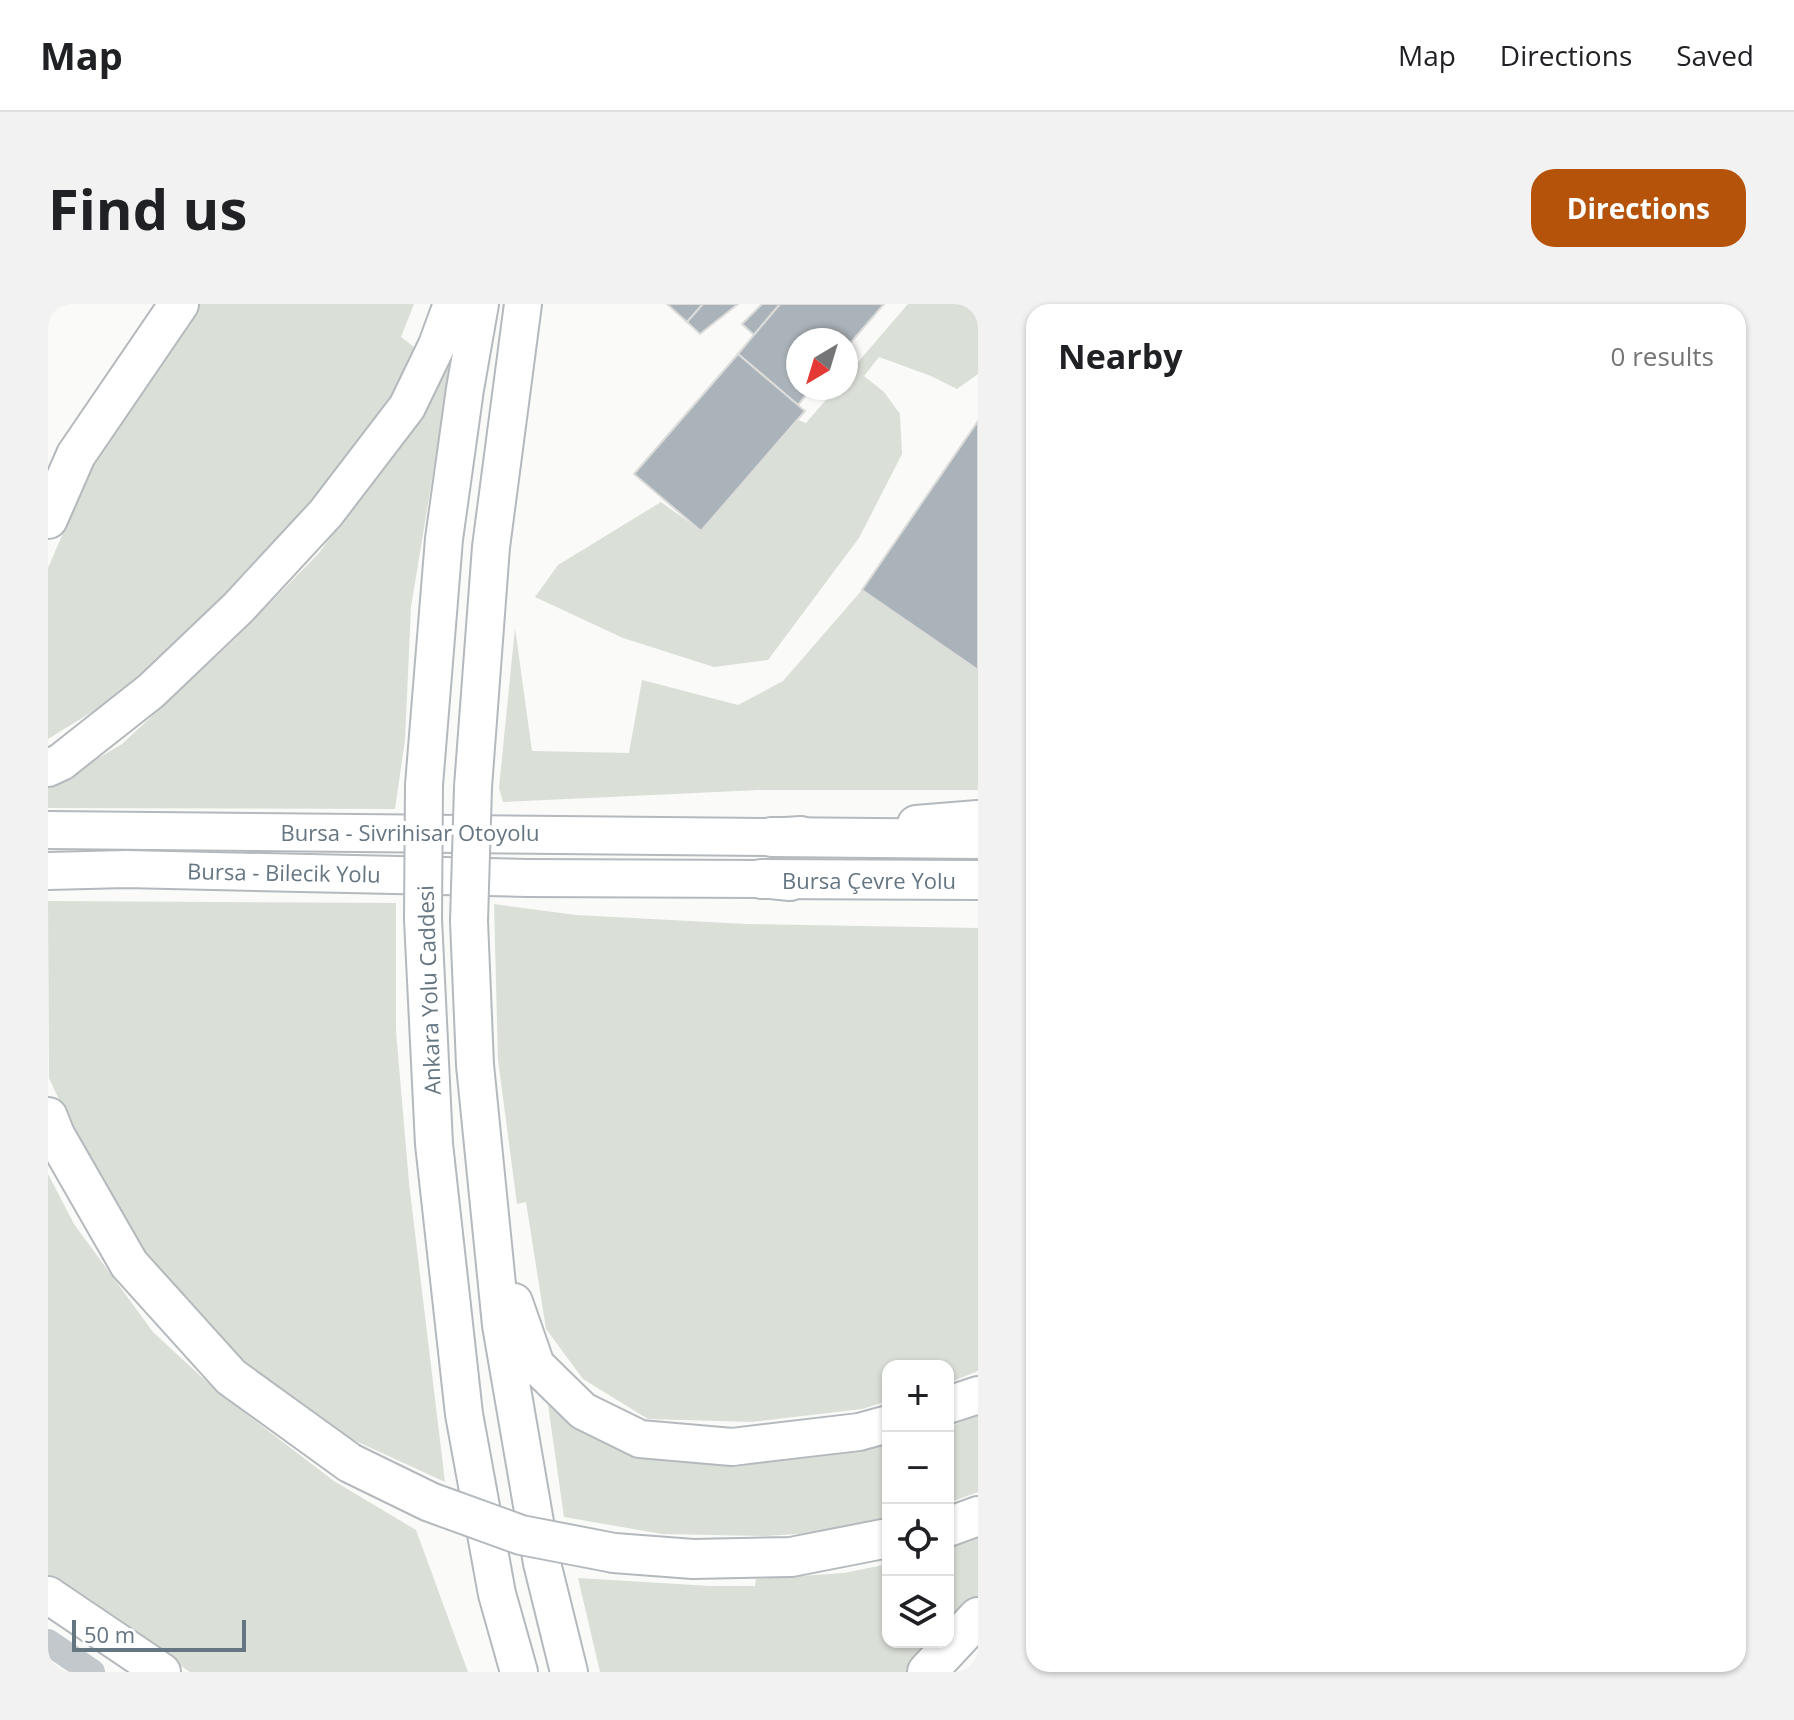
<!DOCTYPE html>
<meta charset="utf-8">
<style>
:root{--surface:#fff;--page:#f2f2f2;--text:#202124;--muted:#757577;--line:#e0e0e0;--accent:#b45309}
body{margin:0;font-family:"Open Sans",sans-serif;background:var(--page);color:var(--text)}
.controls{position:absolute;right:24px;bottom:24px;display:grid;overflow:hidden;border-radius:16px;box-shadow:0 2px 6px #0004}
.controls button{width:72px;height:72px;display:grid;place-items:center;padding:0;border:0;border-bottom:2px solid var(--line);background:var(--surface);color:var(--text);font:40px sans-serif}
.compass{position:absolute;left:738px;top:24px;width:72px;height:72px;border-radius:50%;background:var(--surface);box-shadow:0 2px 6px #0004;rotate:218deg}
.scale{position:absolute;left:24px;bottom:20px;width:174px;box-sizing:border-box;padding-left:8px;border:4px solid #657683;border-top:0;font-size:22px;line-height:28px;white-space:nowrap;color:#657683;-webkit-text-stroke:6px #fff;paint-order:stroke}
.list{margin:0;padding:0;list-style:none}
h2{display:flex;justify-content:space-between;align-items:center;height:104px;margin:0;padding:0 32px;font-size:34px}
h2 small{font-size:26px;font-weight:400;color:var(--muted)}
.icon{flex:none;width:44px;height:44px;fill:none;stroke:currentColor;stroke-width:2;stroke-linecap:round;stroke-linejoin:round}
.map{position:relative;flex:none;width:930px;height:1368px;overflow:hidden;border-radius:24px}
header{display:flex;align-items:center;gap:48px;box-sizing:border-box;height:112px;padding:0 40px;background:var(--surface);border-bottom:2px solid var(--line)}
header strong{font-size:38px}
nav{display:flex;gap:44px;margin-inline-start:auto;font-size:28px}
.intro{display:flex;align-items:center;justify-content:space-between;box-sizing:border-box;height:192px;padding:0 48px}
h1{margin:0;font-size:56px}
.button{padding:20px 36px;border-radius:24px;background:var(--accent);color:#fff;font-size:28px;font-weight:700}
main{display:flex;gap:48px;padding:0 48px}
aside{flex:1;background:var(--surface);border-radius:24px;box-shadow:0 2px 6px #0004}
.map>svg:first-child{display:block}
.green{fill:#dadfd7}
.building{fill:#aab3b9;stroke:#dcdcda;stroke-width:2}
.lines{fill:none;stroke-linecap:round;stroke-linejoin:round}
.trunk-casing{stroke:#b4b9bd;stroke-width:40}
.motorway-casing{stroke:#b4b9bd;stroke-width:42}
.tertiary{stroke:#c3c8cc;stroke-width:26}
.trunk{stroke:#fff;stroke-width:36}
.motorway{stroke:#fff;stroke-width:38}
.trunk-bridge-casing{stroke:#b4b9bd;stroke-width:40;stroke-linecap:butt}
.motorway-bridge-casing{stroke:#b4b9bd;stroke-width:42;stroke-linecap:butt}
.trunk-bridge{stroke:#fff;stroke-width:36}
.motorway-bridge{stroke:#fff;stroke-width:38}
.labels{text-anchor:middle;dominant-baseline:central;stroke-width:8;stroke-linejoin:round;paint-order:stroke}
.street-label{font-size:22px;fill:#657683;stroke:#fff}
</style>
<header>
<strong>Map</strong>
<nav><a>Map</a><a>Directions</a><a>Saved</a></nav>
</header>
<div class="intro"><h1>Find us</h1><a class="button">Directions</a></div>
<main>
<div class="map">
<svg width="930" height="1368" viewBox="0 0 930 1368">
<rect width="100%" height="100%" fill="#fafaf8"/>
<g class="green">
<path d="M152 0H366L353 33 370 46 305 153 206 266 99 374 0 435V264L40 171 117 43Z"/>
<path d="M860 0H930V70L909 85 883 72 831 53 816 72 836 88 852 110 854 150 811 234 720 356 666 363 575 334 487 293 510 261 613 198 653 227 750 116 758 119 788 84H798V72Z"/>
<path d="M404 54 363 303 357 436 347 505 0 504V484L74 440 187 335 271 249 358 128Z"/>
<path d="M814 286 930 366V486H711L455 498 451 484 467 324 484 447 581 449 594 376 690 401 735 377Z"/>
<path d="M0 597 348 599V727L361 879 397 1178 297 1132 181 1050 106 963 46 871 1 774Z"/>
<path d="M446 600 528 611 698 620 930 624V1067L900 1079V1062H840V1097L814 1105 704 1118 600 1115 535 1075 498 1025 478 898 469 900 450 756Z"/>
<path d="M0 870 26 920 105 1028 172 1090 286 1177 368 1226 420 1368H142L0 1272Z"/>
<path d="M500 1101C514 1111 529 1125 545 1133 626 1173 754 1160 840 1139V1221L829 1225 717 1232 614 1230 516 1213Z"/>
<path d="M930 1110V1188L900 1199V1124Z"/>
<path d="M930 1233V1295L900 1322V1245Z"/>
<path d="M840 1260V1338H886L859 1368H552L530 1274 662 1282H707L708 1275 796 1269Z"/>
</g>
<g class="building">
<path d="M619 0H655L639 18Z"/>
<path d="M655 0H690L652 30 639 18Z"/>
<path d="M714 0H732L706 31 694 20Z"/>
<path d="M732 0H836L798 44V36H750V84H764L750 101 690 50Z"/>
<path d="M690 50 757 107 653 227 586 170Z"/>
<path d="M930 117V366L814 286Z"/>
</g>
<g class="lines">
<defs>
<g id="trunk">
<path d="M0 464 13 458 103 387 190 304 278 209 359 103 389 41 404 0"/>
<path d="M376 481 396 235 417 85 432 0"/>
<path d="M425 483 443 243 475 0"/>
<path d="M868 520 930 515"/>
<path d="M0 526 723 533 753 531"/>
<path d="M0 567 78 565 479 574 713 575 742 578"/>
<path d="M375 615 386 840 416 1110 449 1290 471 1368"/>
<path d="M421 617 427 761 453 1021 494 1259 521 1368"/>
<path d="M466 998 488 1061 535 1107 592 1135 684 1143 811 1128 840 1120"/>
<path d="M900 1101 930 1091"/>
<path d="M0 1291 114 1368"/>
</g>
<g id="motorway">
<path d="M0 215 28 151 131 0"/>
<path d="M723 533 930 535"/>
<path d="M713 575 930 576"/>
<path d="M0 813 7 831 81 960 183 1073 302 1159"/>
<path d="M900 1223 930 1212"/>
<path d="M566 1249 645 1255 743 1253 840 1234"/>
<path d="M879 1368 930 1313"/>
</g>
</defs>
<use href="#trunk" class="trunk-casing"/>
<use href="#motorway" class="motorway-casing"/>
<path class="tertiary" d="M0 1338 44 1368"/>
<use href="#trunk" class="trunk"/>
<use href="#motorway" class="motorway"/>
<defs>
<g id="trunk-bridge">
<path d="M375 615 376 481"/>
<path d="M421 617 425 483"/>
</g>
<path id="motorway-bridge" d="M302 1159 382 1198 473 1231 566 1249"/>
</defs>
<use href="#trunk-bridge" class="trunk-bridge-casing"/>
<use href="#motorway-bridge" class="motorway-bridge-casing"/>
<use href="#trunk-bridge" class="trunk-bridge"/>
<use href="#motorway-bridge" class="motorway-bridge"/>
</g>
<g class="labels">
<g class="street-label">
<text x="362" y="528">Bursa - Sivrihisar Otoyolu</text>
<text transform="translate(236 568) rotate(1)">Bursa - Bilecik Yolu</text>
<text x="821" y="576">Bursa Çevre Yolu</text>
<text transform="translate(380 686) rotate(-92)">Ankara Yolu Caddesi</text>
</g>
</g>
</svg>
<div class="controls">
<button>+</button>
<button>−</button>
<button><svg class="icon" aria-label="locate" viewBox="0 0 24 24"><circle cx="12" cy="12" r="6"/><path d="M12 2v4M12 18v4M2 12h4M18 12h4"/></svg></button>
<button><svg class="icon" aria-label="layers" viewBox="0 0 24 24"><path d="M12 4l9 5-9 5-9-5zM3 14l9 5 9-5"/></svg></button>
</div>
<svg class="compass" viewBox="-18 -18 36 36"><path d="M0-13l5 13h-10z" fill="#e53935"/><path d="M0 13l5-13h-10z" fill="#757577"/></svg>
<div class="scale">50 m</div>
</div>
<aside>
<h2>Nearby<small>0 results</small></h2>
<ul class="list">
</ul>
</aside>
</main>
